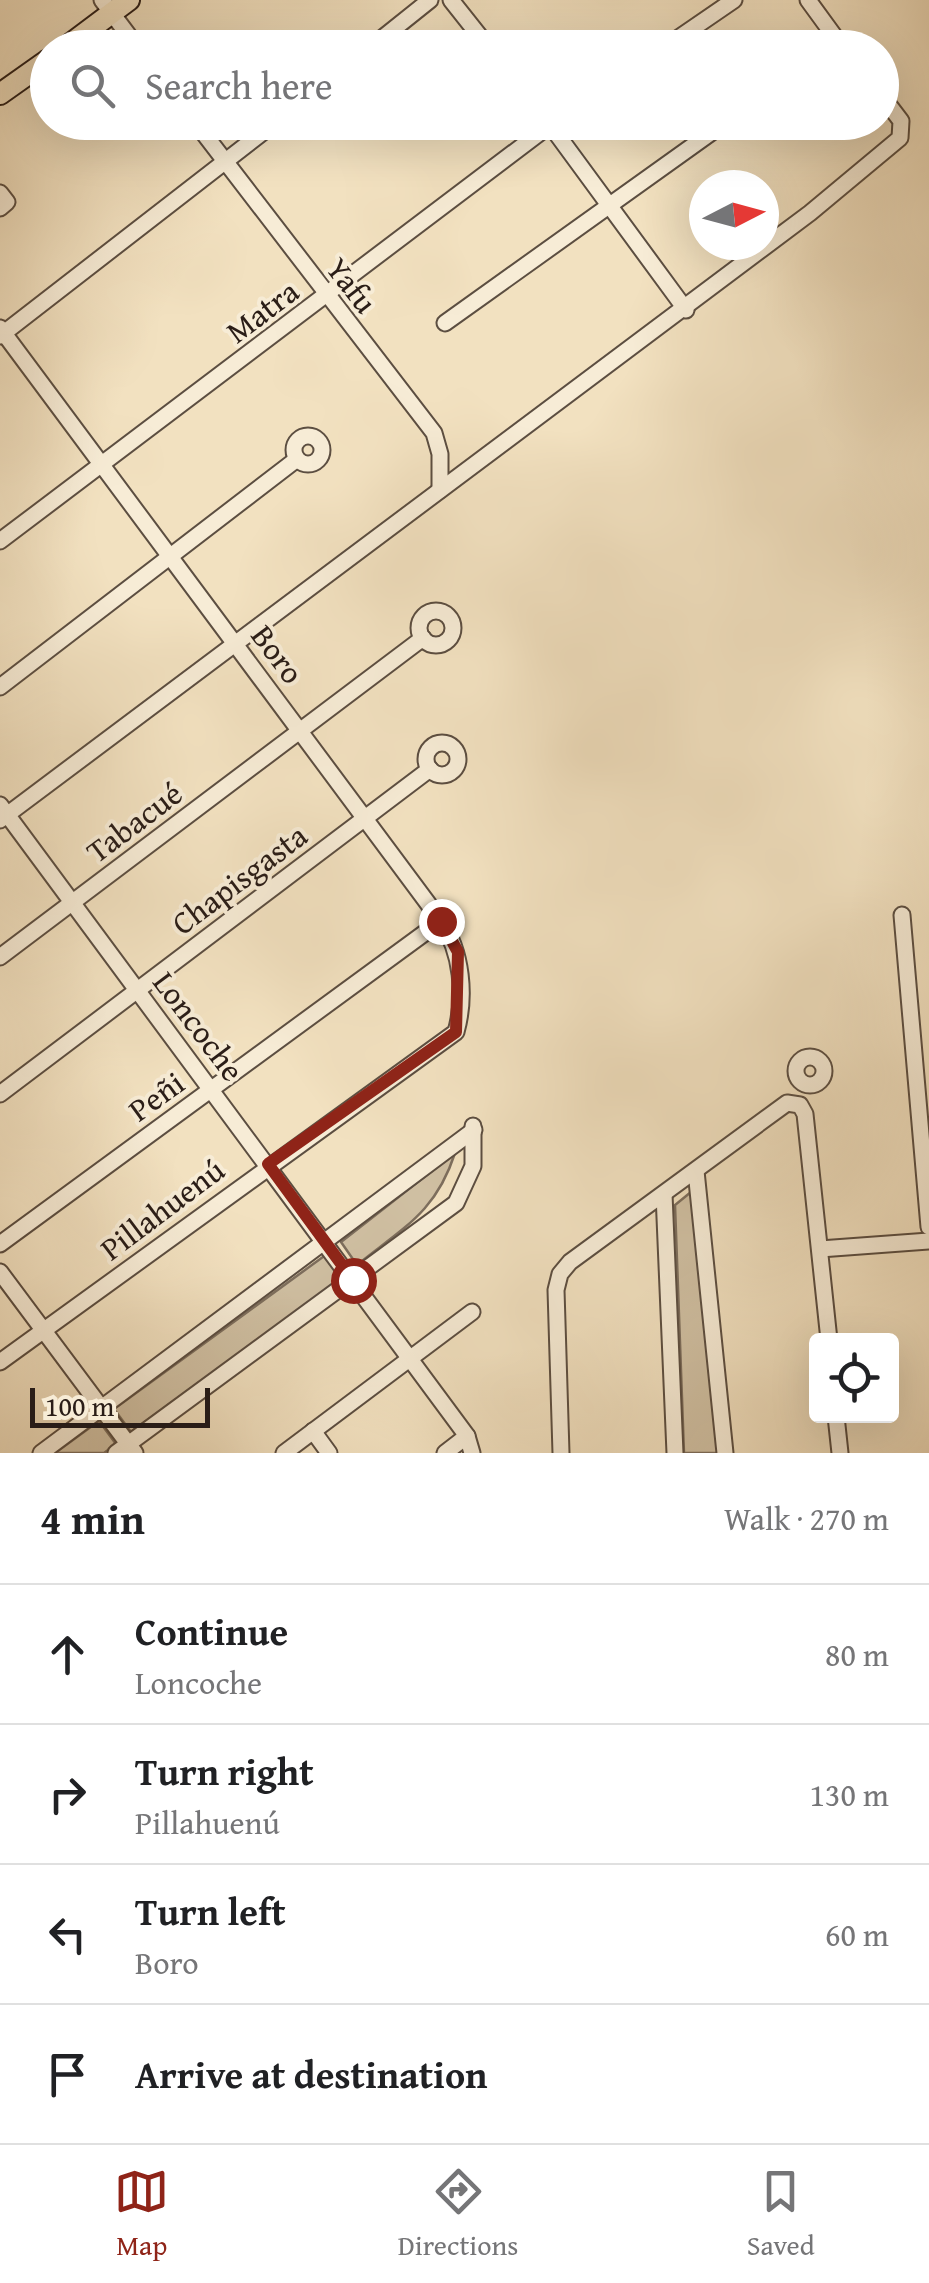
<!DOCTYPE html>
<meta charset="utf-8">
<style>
:root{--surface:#fff;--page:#f2f2f2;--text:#202124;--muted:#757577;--line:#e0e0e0;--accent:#8f2418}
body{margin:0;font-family:"Gentium Book Plus",serif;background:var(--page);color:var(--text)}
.controls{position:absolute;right:30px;bottom:30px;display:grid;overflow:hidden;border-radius:10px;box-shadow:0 10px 40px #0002}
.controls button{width:90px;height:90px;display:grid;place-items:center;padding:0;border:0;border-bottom:2px solid var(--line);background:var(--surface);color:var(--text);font:50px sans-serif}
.compass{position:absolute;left:689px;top:170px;width:90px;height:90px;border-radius:50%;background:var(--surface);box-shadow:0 10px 40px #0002;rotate:84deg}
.scale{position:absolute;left:30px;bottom:25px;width:180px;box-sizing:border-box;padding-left:10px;border:5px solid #2a1d17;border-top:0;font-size:28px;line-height:35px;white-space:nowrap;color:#2a1d17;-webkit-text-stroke:8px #f7ecd6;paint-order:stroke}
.stop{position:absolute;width:30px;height:30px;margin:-22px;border:8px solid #8f2418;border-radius:50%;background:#fff}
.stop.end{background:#8f2418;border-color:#fff;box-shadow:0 2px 10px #0008}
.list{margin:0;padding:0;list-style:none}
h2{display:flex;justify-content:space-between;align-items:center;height:130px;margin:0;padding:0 40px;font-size:42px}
h2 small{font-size:32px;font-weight:400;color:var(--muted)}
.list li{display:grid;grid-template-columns:65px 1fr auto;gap:30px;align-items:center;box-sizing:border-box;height:140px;padding:0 40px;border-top:2px solid var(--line)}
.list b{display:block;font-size:38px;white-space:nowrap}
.list p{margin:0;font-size:32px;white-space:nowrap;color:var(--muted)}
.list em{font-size:32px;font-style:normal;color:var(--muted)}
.icon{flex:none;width:55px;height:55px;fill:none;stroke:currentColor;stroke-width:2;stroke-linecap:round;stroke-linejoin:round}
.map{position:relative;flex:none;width:929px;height:1453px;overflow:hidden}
.search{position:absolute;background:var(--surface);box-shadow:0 10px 40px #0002;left:30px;right:30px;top:30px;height:110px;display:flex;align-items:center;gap:25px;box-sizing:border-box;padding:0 35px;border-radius:55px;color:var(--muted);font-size:38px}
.sheet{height:690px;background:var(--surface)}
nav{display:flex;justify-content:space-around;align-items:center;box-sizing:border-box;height:140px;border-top:2px solid var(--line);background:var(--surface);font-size:28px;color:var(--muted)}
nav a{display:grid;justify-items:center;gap:5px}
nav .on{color:var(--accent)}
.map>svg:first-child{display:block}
.green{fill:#d0c0a3;stroke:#7d6e5d;stroke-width:2.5}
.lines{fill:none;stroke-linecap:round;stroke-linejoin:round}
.minor-casing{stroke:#5c4e41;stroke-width:19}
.major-casing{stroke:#2a1d17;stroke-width:24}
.minor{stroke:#f7ecd6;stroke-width:15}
.major{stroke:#f2e1c0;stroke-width:20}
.route{stroke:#8f2418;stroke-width:12}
.labels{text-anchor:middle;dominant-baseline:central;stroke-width:8;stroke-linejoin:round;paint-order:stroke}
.street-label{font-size:32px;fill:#2a1d17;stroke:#f7ecd6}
</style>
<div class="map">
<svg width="929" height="1453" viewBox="0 0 929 1453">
<rect width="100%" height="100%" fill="#f2e1c0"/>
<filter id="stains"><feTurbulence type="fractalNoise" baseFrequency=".002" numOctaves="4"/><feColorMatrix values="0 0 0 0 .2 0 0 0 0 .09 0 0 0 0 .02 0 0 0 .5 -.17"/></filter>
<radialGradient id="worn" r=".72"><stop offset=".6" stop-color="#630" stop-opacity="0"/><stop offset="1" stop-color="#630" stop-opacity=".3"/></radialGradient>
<g class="green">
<path d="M455 1153C436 1212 404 1227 357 1265L341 1242Z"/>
<path d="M691 1192 718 1453H684L675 1205Z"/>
<path d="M327 1254 344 1277 131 1432 114 1409Z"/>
<path d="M99 1421 116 1444 104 1453H55Z"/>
</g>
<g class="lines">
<defs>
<g id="minor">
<path d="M102 0 138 48"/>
<path d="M451 0 489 48"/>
<path d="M808 0 843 48"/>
<path d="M370 48 430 0"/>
<path d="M664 48 734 0"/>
<path d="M195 122 434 433 440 454V490"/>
<path d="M548 122 686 310"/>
<path d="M0 193 7 202 0 208"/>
<path d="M445 323 726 122"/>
<path d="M0 328 441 921C462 952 466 996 456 1032L0 1362"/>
<path d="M0 336 276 122"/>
<circle cx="308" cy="450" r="14"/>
<path d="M0 541 554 122"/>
<circle cx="436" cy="628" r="17"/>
<path d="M0 687 297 459"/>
<circle cx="442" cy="759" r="16"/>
<path d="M0 805 467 1436 472 1453"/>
<path d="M0 820 810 213 900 138 901 121 882 96"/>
<path d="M902 915 929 1227"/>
<path d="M0 957 423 638"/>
<circle cx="810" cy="1071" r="14"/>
<path d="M0 1094 430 769"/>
<path d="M696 1171 725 1453"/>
<path d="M664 1194 675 1453"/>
<path d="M0 1244 441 921"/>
<path d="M820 1249 929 1241"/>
<path d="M0 1272 135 1453"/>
<path d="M836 1416 840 1453"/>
<path d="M313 1431 329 1453"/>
<path d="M41 1453 474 1130"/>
<path d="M116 1453 456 1203 473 1166V1126"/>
<path d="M284 1453 472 1312"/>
<path d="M445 1453 467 1436"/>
<path d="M561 1453 556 1290 560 1274 570 1262 787 1103 800 1105 805 1114 829 1340"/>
</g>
<g id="major">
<path d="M65 48 129 0"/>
<path d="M0 94 48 60"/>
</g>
</defs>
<use href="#minor" class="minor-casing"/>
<use href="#major" class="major-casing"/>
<use href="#minor" class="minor"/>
<use href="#major" class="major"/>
</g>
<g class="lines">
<path class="route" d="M353 1280 268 1164 456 1032 458 952 441 921"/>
</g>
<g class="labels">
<g class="street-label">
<text transform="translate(352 285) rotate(52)">Yafu</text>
<text transform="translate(262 311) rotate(-37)">Matra</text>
<text transform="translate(278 654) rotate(53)">Boro</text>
<text transform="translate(134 822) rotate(-37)">Tabacué</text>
<text transform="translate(239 879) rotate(-37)">Chapisgasta</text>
<text transform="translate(199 1026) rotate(53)">Loncoche</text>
<text transform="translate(156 1096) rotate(-36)">Peñi</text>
<text transform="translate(162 1209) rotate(-37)">Pillahuenú</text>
</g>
</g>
<rect width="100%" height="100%" filter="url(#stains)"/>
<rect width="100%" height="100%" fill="url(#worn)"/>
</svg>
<div class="controls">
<button><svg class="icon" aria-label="locate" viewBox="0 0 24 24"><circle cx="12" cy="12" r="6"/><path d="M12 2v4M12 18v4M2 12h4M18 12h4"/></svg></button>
</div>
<svg class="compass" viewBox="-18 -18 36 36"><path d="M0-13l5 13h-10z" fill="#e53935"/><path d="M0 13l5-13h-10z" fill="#757577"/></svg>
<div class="scale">100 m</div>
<div class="stop" style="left:353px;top:1280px"></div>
<div class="stop end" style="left:441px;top:921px"></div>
<div class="search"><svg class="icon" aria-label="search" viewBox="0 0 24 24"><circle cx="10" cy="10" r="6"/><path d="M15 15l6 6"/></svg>Search here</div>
</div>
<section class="sheet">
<h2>4 min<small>Walk · 270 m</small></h2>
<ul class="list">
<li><svg class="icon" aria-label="ahead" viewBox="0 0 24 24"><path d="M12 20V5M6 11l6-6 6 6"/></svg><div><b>Continue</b><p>Loncoche</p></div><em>80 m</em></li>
<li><svg class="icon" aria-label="right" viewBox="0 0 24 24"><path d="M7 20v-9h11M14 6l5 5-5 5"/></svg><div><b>Turn right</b><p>Pillahuenú</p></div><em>130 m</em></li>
<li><svg class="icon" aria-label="left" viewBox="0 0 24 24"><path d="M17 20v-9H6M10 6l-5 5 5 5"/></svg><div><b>Turn left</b><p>Boro</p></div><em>60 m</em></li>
<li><svg class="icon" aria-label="arrive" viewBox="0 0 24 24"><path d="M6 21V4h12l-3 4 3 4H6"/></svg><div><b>Arrive at destination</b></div></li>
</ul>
</section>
<nav>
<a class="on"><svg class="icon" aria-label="map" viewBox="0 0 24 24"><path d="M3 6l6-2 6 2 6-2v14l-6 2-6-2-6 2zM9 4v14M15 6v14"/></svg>Map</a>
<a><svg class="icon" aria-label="directions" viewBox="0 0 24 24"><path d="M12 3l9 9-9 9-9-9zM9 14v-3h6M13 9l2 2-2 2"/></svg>Directions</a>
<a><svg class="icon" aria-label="saved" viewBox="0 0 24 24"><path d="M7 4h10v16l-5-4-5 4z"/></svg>Saved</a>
</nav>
